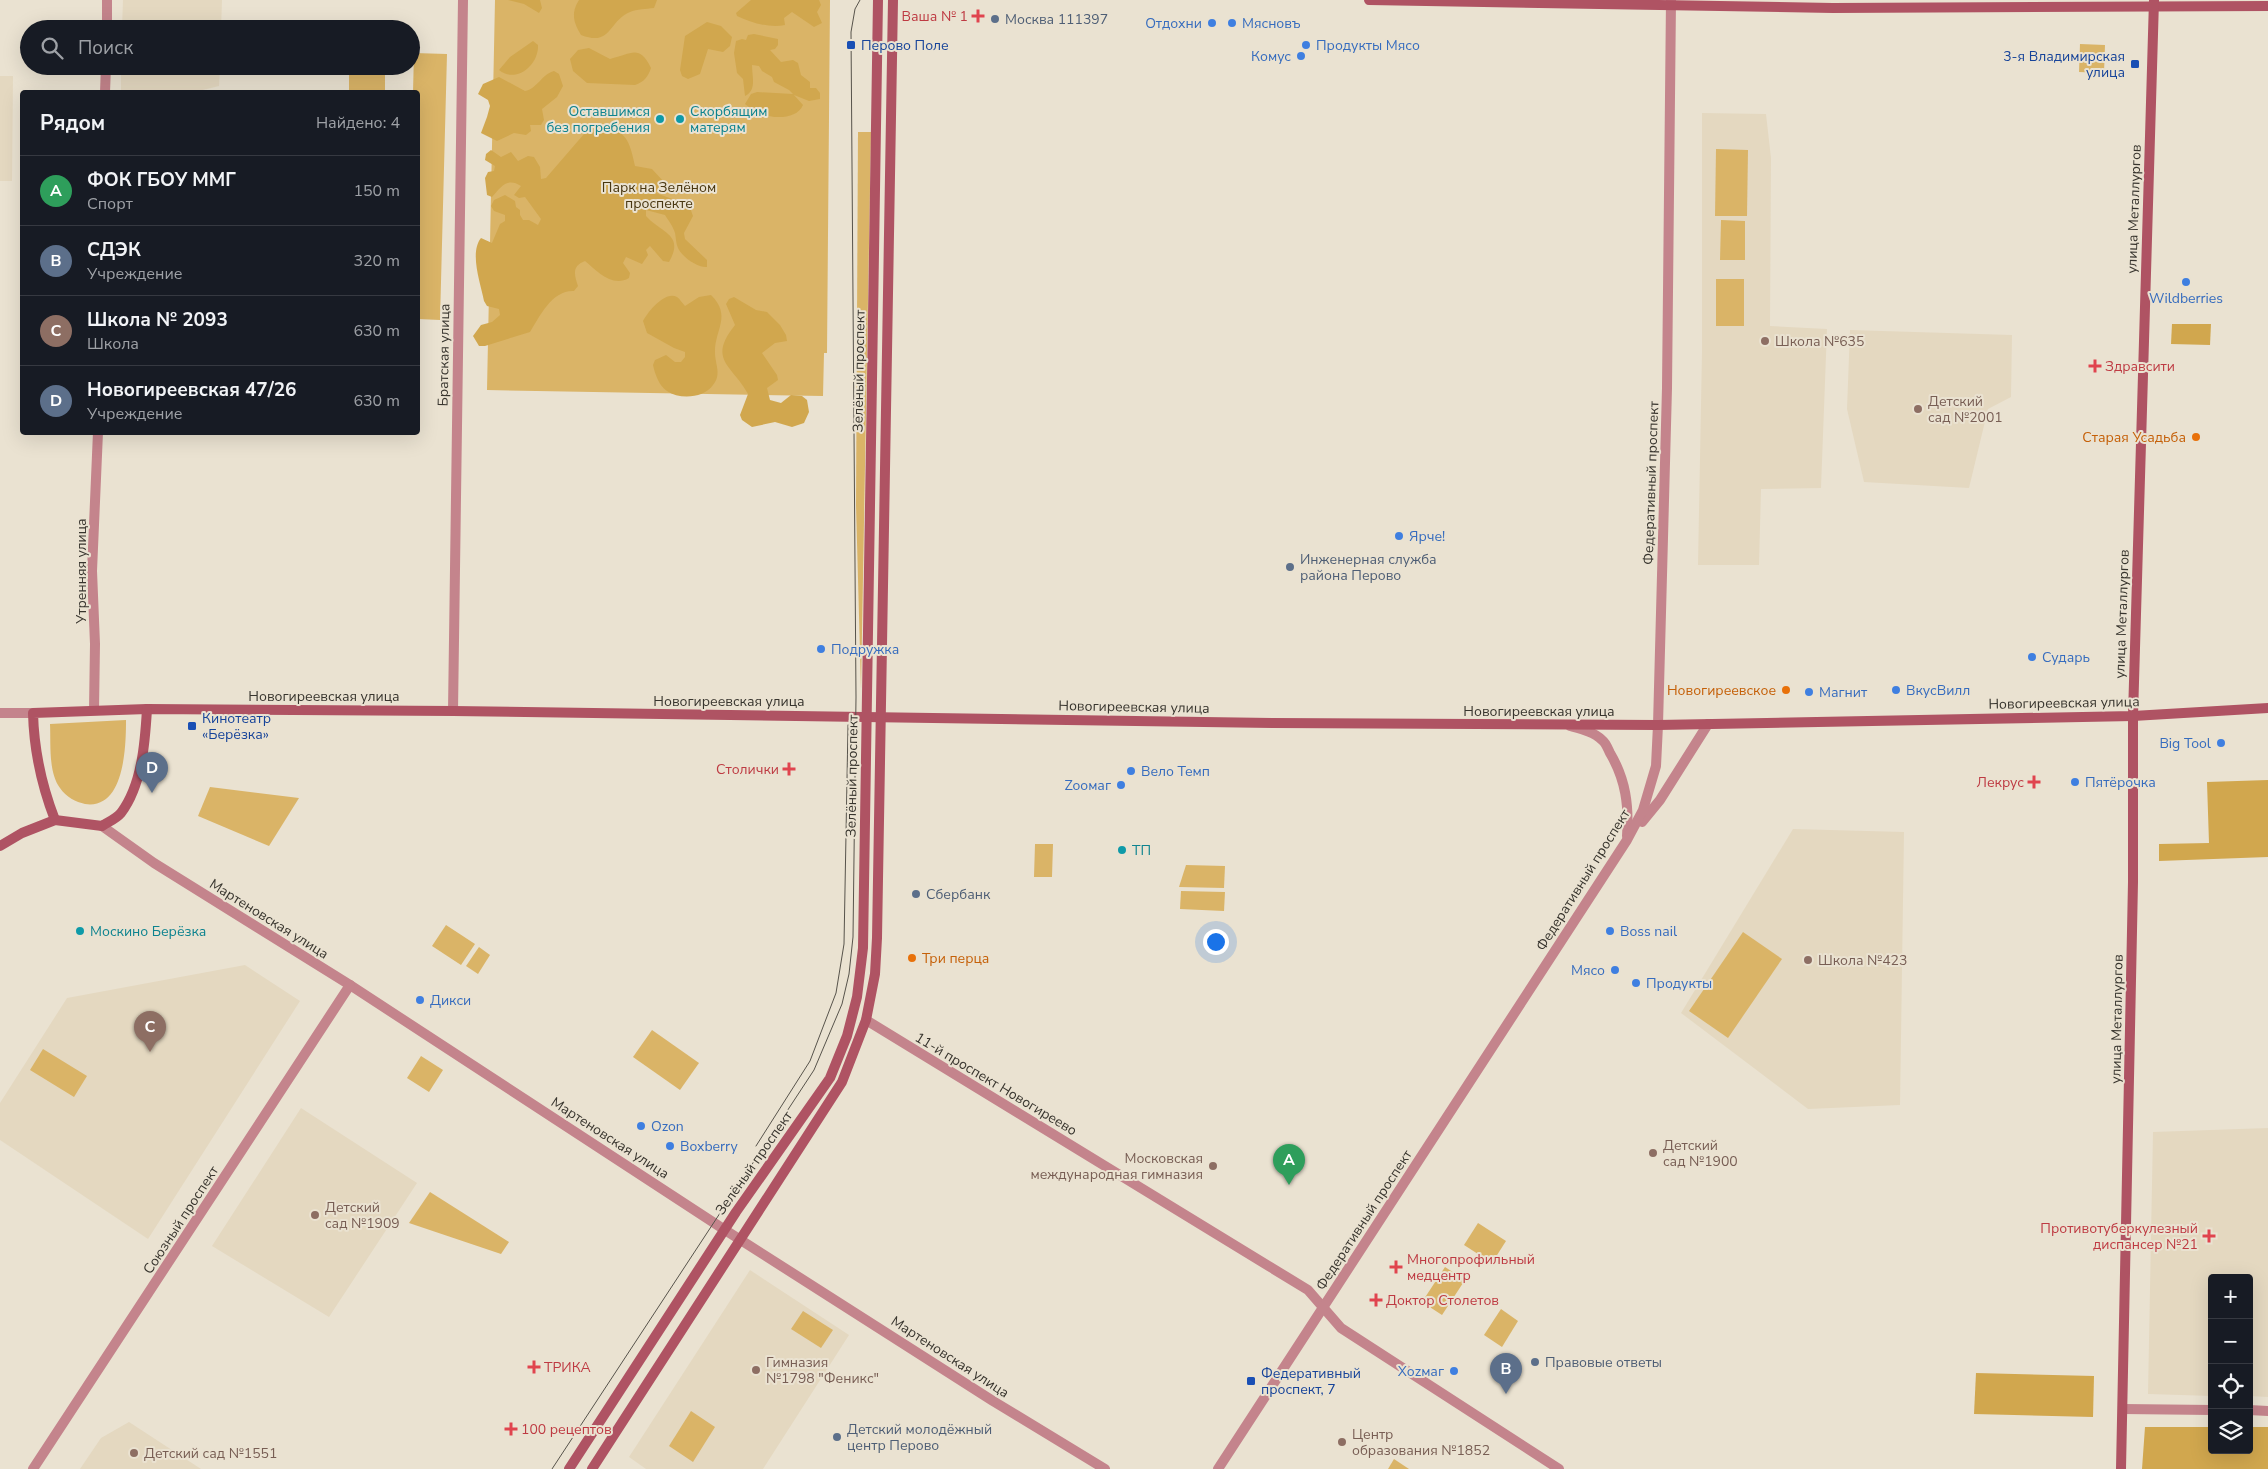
<!DOCTYPE html>
<html lang="ru">
<meta charset="utf-8">
<style>
:root{--surface:#171b24;--page:#242831;--text:#f1f3f6;--muted:#9ea1a6;--line:#363941;--accent:#8561dc}
body{margin:0;font-family:"Nunito Sans",sans-serif;background:var(--page);color:var(--text)}
.controls{position:absolute;right:15px;bottom:15px;display:grid;overflow:hidden;border-radius:5px;box-shadow:0 5px 20px #0002}
.controls button{width:45px;height:45px;display:grid;place-items:center;padding:0;border:0;border-bottom:1px solid var(--line);background:var(--surface);color:var(--text);font:25px sans-serif}
.you{position:absolute;left:1215px;top:941px;width:18px;height:18px;margin:-12px;border:4px solid #fff;border-radius:50%;background:#1a73e8;box-shadow:0 0 0 8px #1a73e833}
.badge{display:grid;place-items:center;width:32px;height:32px;border-radius:50%;background:var(--accent);color:#fff;font-size:16px;font-weight:700}
.pin{position:absolute;translate:-50% -41px;filter:drop-shadow(0 1px 2px #0008)}
.pin::after{content:'';position:absolute;top:26px;width:18px;height:15px;background:inherit;clip-path:polygon(0 0,100% 0,50% 100%)}
.list{margin:0;padding:0;list-style:none}
h2{display:flex;justify-content:space-between;align-items:center;height:65px;margin:0;padding:0 20px;font-size:21px}
h2 small{font-size:16px;font-weight:400;color:var(--muted)}
.list li{display:grid;grid-template-columns:32px 1fr auto;gap:15px;align-items:center;box-sizing:border-box;height:70px;padding:0 20px;border-top:1px solid var(--line)}
.list b{display:block;font-size:19px;white-space:nowrap}
.list p{margin:0;font-size:16px;white-space:nowrap;color:var(--muted)}
.list em{font-size:16px;font-style:normal;color:var(--muted)}
.icon{flex:none;width:28px;height:28px;fill:none;stroke:currentColor;stroke-width:2;stroke-linecap:round;stroke-linejoin:round}
.map{position:relative;flex:none;width:2268px;height:1469px;overflow:hidden}
.search{position:absolute;background:var(--surface);box-shadow:0 5px 20px #0002;left:20px;top:20px;width:400px;height:55px;display:flex;align-items:center;gap:12px;box-sizing:border-box;padding:0 18px;border-radius:28px;color:var(--muted);font-size:19px}
.panel{position:absolute;background:var(--surface);box-shadow:0 5px 20px #0002;left:20px;top:90px;width:400px;height:345px;border-radius:5px}
.map>svg:first-child{display:block}
.built{fill:#e4d8c0}
.green{fill:#dab467}
.forest{fill:#d1a74e}
.lines{fill:none;stroke-linecap:round;stroke-linejoin:round}
.street{stroke:#c4848c;stroke-width:10}
.secondary{stroke:#af5363;stroke-width:10}
.tram{stroke:#57534b;stroke-width:1}
.health-dot{fill:#e0444e;stroke:#eae2d1;stroke-width:2}
.service-dot{fill:#5c6f8a;stroke:#eae2d1;stroke-width:2}
.shop-dot{fill:#3f7fe0;stroke:#eae2d1;stroke-width:2}
.transit-dot{fill:#1a4fb4;stroke:#eae2d1;stroke-width:2}
.culture-dot{fill:#0f9aa8;stroke:#eae2d1;stroke-width:2}
.education-dot{fill:#8d6e63;stroke:#eae2d1;stroke-width:2}
.food-dot{fill:#e8710a;stroke:#eae2d1;stroke-width:2}
.labels{text-anchor:middle;dominant-baseline:central;stroke-width:4;stroke-linejoin:round;paint-order:stroke}
.health-label{font-size:14px;fill:#be3a42;stroke:#eae2d1;text-anchor:start}
.service-label{font-size:14px;fill:#4e5e75;stroke:#eae2d1;text-anchor:start}
.shop-label{font-size:14px;fill:#366cbe;stroke:#eae2d1;text-anchor:start}
.transit-label{font-size:14px;fill:#164399;stroke:#eae2d1;text-anchor:start}
.culture-label{font-size:14px;fill:#0d838f;stroke:#eae2d1;text-anchor:start}
.park-label{font-size:14px;fill:#493711;stroke:#eae2d1}
.street-label{font-size:14px;fill:#38352e;stroke:#eae2d1}
.education-label{font-size:14px;fill:#785e54;stroke:#eae2d1;text-anchor:start}
.food-label{font-size:14px;fill:#c56008;stroke:#eae2d1;text-anchor:end}
</style>
<div class="map">
<svg width="2268" height="1469" viewBox="0 0 2268 1469">
<rect width="100%" height="100%" fill="#eae2d1"/>
<g class="built">
<path d="M123 0H222L221 29H122Z"/>
<path d="M121 66H220L219 86 195 92H121Z"/>
<path d="M0 76H13L12 181H0Z"/>
<path d="M1702 113 1766 114 1771 158 1770 326 1827 329 1821 488 1761 489 1759 565H1698L1702 352Z"/>
<path d="M1850 330 2012 335 2011 397 1988 409 1969 488 1864 482 1847 409Z"/>
<path d="M1793 829 1904 832 1900 1105 1808 1109 1681 1013Z"/>
<path d="M245 965 300 1001 148 1239 0 1140V1103L67 998Z"/>
<path d="M301 1108 417 1183 329 1317 212 1246Z"/>
<path d="M2268 1128V1397L2249 1396V1278H2212V1396L2148 1394 2153 1132Z"/>
<path d="M750 1270 849 1335 763 1469H646L629 1457Z"/>
<path d="M129 1422 201 1469H80L101 1438Z"/>
</g>
<g class="green">
<path d="M495 0H830L827 353H824L823 396 487 390Z"/>
<path d="M2080 44 2105 45 2104 73 2079 72Z"/>
<path d="M414 53 447 54 440 320 418 319V92H413Z"/>
<rect x="349" y="66" width="36" height="26"/>
<path d="M858 132H871L861 689 856 505Z"/>
<path d="M1716 149 1748 150 1747 216H1715Z"/>
<path d="M1721 220 1745 221V260H1720Z"/>
<rect x="1716" y="279" width="28" height="47"/>
<path d="M126 720C126 745 125 810 85 804 76 802 66 797 60 788 48 772 51 743 50 724Z"/>
<path d="M210 787 299 798 269 846 198 816Z"/>
<path d="M1035 844H1053L1052 877H1034Z"/>
<path d="M1186 865 1225 866 1224 888 1179 887Z"/>
<path d="M1181 891 1225 892 1224 911 1180 909Z"/>
<path d="M446 925 475 944 461 965 432 946Z"/>
<path d="M1743 932 1782 959 1728 1038 1689 1011Z"/>
<path d="M479 947 490 955 478 974 466 966Z"/>
<path d="M652 1030 699 1063 680 1090 633 1057Z"/>
<path d="M43 1049 87 1076 74 1097 30 1070Z"/>
<path d="M421 1056 443 1070 429 1092 407 1078Z"/>
<path d="M430 1192 509 1242 501 1254 409 1223Z"/>
<path d="M1478 1223 1506 1241 1492 1263 1464 1245Z"/>
<path d="M1445 1267 1465 1280 1442 1315 1422 1302Z"/>
<path d="M1501 1309 1518 1321 1502 1347 1484 1335Z"/>
<path d="M803 1311 833 1330 821 1348 791 1329Z"/>
<path d="M691 1411 715 1427 693 1462 669 1446Z"/>
<path d="M1394 1459 1409 1469H1388Z"/>
</g>
<g class="forest">
<path d="M508 0H540L542 8 539 13 524 4Z"/>
<path d="M579 0H657L654 8C646 9 637 9 630 12 608 21 612 47 581 35 573 22 571 12 579 0Z"/>
<path d="M751 0H819L821 5 817 12 822 23 814 27 792 12 784 18 785 25C770 28 751 23 737 16L736 13Z"/>
<path d="M707 22 721 26 732 37 730 46 723 52 708 49 700 74 688 79 682 76 680 70 685 36Z"/>
<path d="M754 34 778 39V45L775 49 770 50 781 62 793 60 798 63 801 75 810 82V88H816L820 93V99L809 101 794 95 803 105C797 120 772 119 759 113 754 111 749 107 745 104L751 94 757 92 793 94 789 90 774 82 772 77 762 71 759 66 752 65C752 77 757 90 745 96L743 79 737 73 734 53 736 41 742 39 746 40 748 35Z"/>
<path d="M533 41 538 45C539 65 516 84 499 70L510 57Z"/>
<path d="M589 48 610 59C632 54 639 44 651 68 648 77 644 82 635 85L587 83 573 71 570 59 578 50Z"/>
<path d="M554 71 559 74 563 86 557 97 542 109 544 120 541 125H530L531 131 526 135 514 133 497 141 481 133 487 117 490 106 488 100 478 94 483 84 499 77 525 91C537 89 542 74 554 71Z"/>
<path d="M606 129C628 129 631 148 635 166L652 169 664 182 663 188 653 192 689 205 693 216 684 233 685 239 707 260V267C698 268 682 257 678 248 676 244 676 238 675 233 673 226 668 220 665 215L646 210V216C661 233 685 234 669 262L663 261 650 246 646 250 648 255 642 264 626 257 623 263 630 273 629 278C612 288 597 271 585 261 572 266 574 274 578 286L574 291C552 290 540 316 530 332L485 346H479L473 336 481 325 492 322 500 315 499 309 487 306 484 301C481 284 469 253 481 238L492 243 500 224 505 221V215L494 211 491 206 494 200 505 195 515 201 516 207 520 210V215L523 220H529L538 225 541 219 525 197 519 198 514 195 521 186C507 177 501 187 492 197L487 195 485 178 488 172 494 171 495 166 485 160 486 154 491 150 501 157 511 152 518 161 528 156 534 157 540 167 541 179 546 178 584 134Z"/>
<path d="M711 295C732 316 715 329 715 352 715 365 722 374 713 385 704 398 680 400 667 391 659 386 655 374 653 365L655 360 666 355 675 362H681L685 357V352L674 348 647 333 643 321C647 313 665 290 677 297 680 299 682 303 685 306L699 297Z"/>
<path d="M734 297 756 310 767 312 780 325 786 335 787 341 775 343 762 353 777 375 778 380 767 388 770 400 781 403 791 395 802 396 807 400 809 412 804 423 792 427 775 422 752 427 742 420 740 415 748 394C732 365 707 360 735 325L726 304 729 299Z"/>
<path d="M2172 324H2211L2210 345 2171 344Z"/>
<path d="M2268 780V857L2159 861V844L2209 843 2207 782Z"/>
<path d="M1976 1373 2094 1376 2093 1417 1974 1414Z"/>
<path d="M2145 1427H2212V1450H2249V1427H2268V1469H2142Z"/>
</g>
<g class="lines">
<g class="street">
<path d="M107 29V0"/>
<path d="M105 92 106 66"/>
<path d="M94 710 95 644 92 571 98 432"/>
<path d="M453 711 463 0"/>
<path d="M0 713H33"/>
<path d="M1570 726C1581 729 1594 732 1602 740 1606 743 1608 749 1610 753 1626 780 1629 806 1627 836"/>
<path d="M1642 822 1660 800 1708 724"/>
<path d="M102 826 154 863 350 985 725 1230 993 1401 1105 1469"/>
<path d="M866 1020 1308 1290 1341 1328 1559 1469"/>
<path d="M2123 1409 2212 1410"/>
<path d="M2249 1410 2268 1411"/>
<path d="M33 1469 350 985"/>
<path d="M1218 1469 1627 840 1643 810 1656 766 1658 725 1667 388 1671 0"/>
</g>
<g class="secondary">
<path d="M1369 0 1833 8 2268 6"/>
<path d="M55 820C41 784 34 751 33 713L147 709 453 711 1274 723 1658 725 2133 716 2268 708"/>
<path d="M0 846 22 833 55 820 102 826C108 822 116 819 121 813 142 785 145 743 147 709"/>
<path d="M569 1469 736 1212 830 1078 847 1036 857 997 863 948 878 0"/>
<path d="M592 1469 842 1082 866 1020 875 974 877 938 893 0"/>
<path d="M2121 1469 2133 882V716L2154 0"/>
</g>
<g class="tram">
<path d="M756 1146 810 1061 836 993 844 944 848 725"/>
<path d="M552 1469 814 1070 842 1004 849 974 853 937 856 697 851 32 855 9 860 0"/>
</g>
</g>
<g class="health-dot">
<path d="M975.5 8.5h5v5h5v5h-5v5h-5v-5h-5v-5h5z"/>
<path d="M2092.5 358.5h5v5h5v5h-5v5h-5v-5h-5v-5h5z"/>
<path d="M786.5 761.5h5v5h5v5h-5v5h-5v-5h-5v-5h5z"/>
<path d="M2031.5 774.5h5v5h5v5h-5v5h-5v-5h-5v-5h5z"/>
<path d="M2206.5 1228.5h5v5h5v5h-5v5h-5v-5h-5v-5h5z"/>
<path d="M1393.5 1259.5h5v5h5v5h-5v5h-5v-5h-5v-5h5z"/>
<path d="M1373.5 1292.5h5v5h5v5h-5v5h-5v-5h-5v-5h5z"/>
<path d="M531.5 1359.5h5v5h5v5h-5v5h-5v-5h-5v-5h5z"/>
<path d="M508.5 1421.5h5v5h5v5h-5v5h-5v-5h-5v-5h5z"/>
</g>
<g class="service-dot">
<circle cx="995" cy="19" r="5"/>
<circle cx="1290" cy="567" r="5"/>
<circle cx="916" cy="894" r="5"/>
<circle cx="1535" cy="1362" r="5"/>
<circle cx="837" cy="1437" r="5"/>
</g>
<g class="shop-dot">
<circle cx="1212" cy="23" r="5"/>
<circle cx="1232" cy="23" r="5"/>
<circle cx="1306" cy="45" r="5"/>
<circle cx="1301" cy="56" r="5"/>
<circle cx="2186" cy="282" r="5"/>
<circle cx="1399" cy="536" r="5"/>
<circle cx="821" cy="649" r="5"/>
<circle cx="2032" cy="657" r="5"/>
<circle cx="1896" cy="690" r="5"/>
<circle cx="1809" cy="692" r="5"/>
<circle cx="2221" cy="743" r="5"/>
<circle cx="1131" cy="771" r="5"/>
<circle cx="2075" cy="782" r="5"/>
<circle cx="1121" cy="785" r="5"/>
<circle cx="1610" cy="931" r="5"/>
<circle cx="1615" cy="970" r="5"/>
<circle cx="1636" cy="983" r="5"/>
<circle cx="420" cy="1000" r="5"/>
<circle cx="641" cy="1126" r="5"/>
<circle cx="670" cy="1146" r="5"/>
<circle cx="1454" cy="1371" r="5"/>
</g>
<g class="transit-dot">
<rect x="846" y="40" width="10" height="10" rx="2.5"/>
<rect x="2130" y="59" width="10" height="10" rx="2.5"/>
<rect x="187" y="721" width="10" height="10" rx="2.5"/>
<rect x="1246" y="1376" width="10" height="10" rx="2.5"/>
</g>
<g class="culture-dot">
<circle cx="660" cy="119" r="5"/>
<circle cx="680" cy="119" r="5"/>
<circle cx="1122" cy="850" r="5"/>
<circle cx="80" cy="931" r="5"/>
</g>
<g class="education-dot">
<circle cx="1765" cy="341" r="5"/>
<circle cx="1918" cy="409" r="5"/>
<circle cx="1808" cy="960" r="5"/>
<circle cx="1653" cy="1153" r="5"/>
<circle cx="1213" cy="1166" r="5"/>
<circle cx="315" cy="1215" r="5"/>
<circle cx="756" cy="1370" r="5"/>
<circle cx="1342" cy="1442" r="5"/>
<circle cx="134" cy="1453" r="5"/>
</g>
<g class="food-dot">
<circle cx="2196" cy="437" r="5"/>
<circle cx="1786" cy="690" r="5"/>
<circle cx="912" cy="958" r="5"/>
</g>
<g class="labels">
<g class="health-label">
<text x="968" y="16" text-anchor="end">Ваша № 1</text>
<text x="2105" y="366">Здравсити</text>
<text x="779" y="769" text-anchor="end">Столички</text>
<text x="2024" y="782" text-anchor="end">Лекрус</text>
<text x="2198" y="1228" text-anchor="end">Противотуберкулезный<tspan x="2198" dy="16">диспансер №21</tspan></text>
<text x="1407" y="1259">Многопрофильный<tspan x="1407" dy="16">медцентр</tspan></text>
<text x="1386" y="1300">Доктор Столетов</text>
<text x="544" y="1367">ТРИКА</text>
<text x="521" y="1429">100 рецептов</text>
</g>
<g class="service-label">
<text x="1005" y="19">Москва 111397</text>
<text x="1300" y="559">Инженерная служба<tspan x="1300" dy="16">района Перово</tspan></text>
<text x="926" y="894">Сбербанк</text>
<text x="1545" y="1362">Правовые ответы</text>
<text x="847" y="1429">Детский молодёжный<tspan x="847" dy="16">центр Перово</tspan></text>
</g>
<g class="shop-label">
<text x="1202" y="23" text-anchor="end">Отдохни</text>
<text x="1242" y="23">Мясновъ</text>
<text x="1316" y="45">Продукты Мясо</text>
<text x="1291" y="56" text-anchor="end">Комус</text>
<text x="2186" y="298" text-anchor="middle">Wildberries</text>
<text x="1409" y="536">Ярче!</text>
<text x="831" y="649">Подружка</text>
<text x="2042" y="657">Сударь</text>
<text x="1906" y="690">ВкусВилл</text>
<text x="1819" y="692">Магнит</text>
<text x="2211" y="743" text-anchor="end">Big Tool</text>
<text x="1141" y="771">Вело Темп</text>
<text x="2085" y="782">Пятёрочка</text>
<text x="1111" y="785" text-anchor="end">Zooмаг</text>
<text x="1620" y="931">Boss nail</text>
<text x="1605" y="970" text-anchor="end">Мясо</text>
<text x="1646" y="983">Продукты</text>
<text x="430" y="1000">Дикси</text>
<text x="651" y="1126">Ozon</text>
<text x="680" y="1146">Boxberry</text>
<text x="1444" y="1371" text-anchor="end">Хоzмаг</text>
</g>
<g class="transit-label">
<text x="861" y="45">Перово Поле</text>
<text x="2125" y="56" text-anchor="end">3-я Владимирская<tspan x="2125" dy="16">улица</tspan></text>
<text x="202" y="718">Кинотеатр<tspan x="202" dy="16">«Берёзка»</tspan></text>
<text x="1261" y="1373">Федеративный<tspan x="1261" dy="16">проспект, 7</tspan></text>
</g>
<g class="culture-label">
<text x="650" y="111" text-anchor="end">Оставшимся<tspan x="650" dy="16">без погребения</tspan></text>
<text x="690" y="111">Скорбящим<tspan x="690" dy="16">матерям</tspan></text>
<text x="1132" y="850">ТП</text>
<text x="90" y="931">Москино Берёзка</text>
</g>
<g class="park-label">
<text x="659" y="187">Парк на Зелёном<tspan x="659" dy="16">проспекте</tspan></text>
</g>
<g class="street-label">
<text transform="translate(2134 209) rotate(-88)">улица Металлургов</text>
<text transform="translate(444 355) rotate(-89)">Братская улица</text>
<text transform="translate(859 371) rotate(-89)">Зелёный проспект</text>
<text transform="translate(1651 483) rotate(-88)">Федеративный проспект</text>
<text transform="translate(81 571) rotate(-90)">Утренняя улица</text>
<text transform="translate(2122 614) rotate(-88)">улица Металлургов</text>
<text x="324" y="696">Новогиреевская улица</text>
<text x="729" y="701">Новогиреевская улица</text>
<text transform="translate(2064 703) rotate(-1)">Новогиреевская улица</text>
<text transform="translate(1134 707) rotate(1)">Новогиреевская улица</text>
<text x="1539" y="711">Новогиреевская улица</text>
<text transform="translate(852 776) rotate(-89)">Зелёный проспект</text>
<text transform="translate(1583 880) rotate(-58)">Федеративный проспект</text>
<text transform="translate(269 919) rotate(32)">Мартеновская улица</text>
<text transform="translate(2117 1019) rotate(-89)">улица Металлургов</text>
<text transform="translate(996 1084) rotate(31)">11-й проспект Новогиреево</text>
<text transform="translate(610 1138) rotate(33)">Мартеновская улица</text>
<text transform="translate(754 1163) rotate(-55)">Зелёный проспект</text>
<text transform="translate(181 1220) rotate(-57)">Союзный проспект</text>
<text transform="translate(1364 1220) rotate(-57)">Федеративный проспект</text>
<text transform="translate(950 1357) rotate(33)">Мартеновская улица</text>
</g>
<g class="education-label">
<text x="1775" y="341">Школа №635</text>
<text x="1928" y="401">Детский<tspan x="1928" dy="16">сад №2001</tspan></text>
<text x="1818" y="960">Школа №423</text>
<text x="1663" y="1145">Детский<tspan x="1663" dy="16">сад №1900</tspan></text>
<text x="1203" y="1158" text-anchor="end">Московская<tspan x="1203" dy="16">международная гимназия</tspan></text>
<text x="325" y="1207">Детский<tspan x="325" dy="16">сад №1909</tspan></text>
<text x="766" y="1362">Гимназия<tspan x="766" dy="16">№1798 "Феникс"</tspan></text>
<text x="1352" y="1434">Центр<tspan x="1352" dy="16">образования №1852</tspan></text>
<text x="144" y="1453">Детский сад №1551</text>
</g>
<g class="food-label">
<text x="2186" y="437">Старая Усадьба</text>
<text x="1776" y="690">Новогиреевское</text>
<text x="922" y="958" text-anchor="start">Три перца</text>
</g>
</g>
</svg>
<div class="controls">
<button>+</button>
<button>−</button>
<button><svg class="icon" aria-label="locate" viewBox="0 0 24 24"><circle cx="12" cy="12" r="6"/><path d="M12 2v4M12 18v4M2 12h4M18 12h4"/></svg></button>
<button><svg class="icon" aria-label="layers" viewBox="0 0 24 24"><path d="M12 4l9 5-9 5-9-5zM3 14l9 5 9-5"/></svg></button>
</div>
<div class="you"></div>
<div class="pin badge" style="left:1289px;top:1185px;background:#2e9e5b">A</div>
<div class="pin badge" style="left:1506px;top:1394px;background:#5c6f8a">B</div>
<div class="pin badge" style="left:150px;top:1052px;background:#8d6e63">C</div>
<div class="pin badge" style="left:152px;top:793px;background:#5c6f8a">D</div>
<div class="search"><svg class="icon" aria-label="search" viewBox="0 0 24 24"><circle cx="10" cy="10" r="6"/><path d="M15 15l6 6"/></svg>Поиск</div>
<section class="panel">
<h2>Рядом<small>Найдено: 4</small></h2>
<ul class="list">
<li><span class="badge" style="background:#2e9e5b">A</span><div><b>ФОК ГБОУ ММГ</b><p>Спорт</p></div><em>150 m</em></li>
<li><span class="badge" style="background:#5c6f8a">B</span><div><b>СДЭК</b><p>Учреждение</p></div><em>320 m</em></li>
<li><span class="badge" style="background:#8d6e63">C</span><div><b>Школа № 2093</b><p>Школа</p></div><em>630 m</em></li>
<li><span class="badge" style="background:#5c6f8a">D</span><div><b>Новогиреевская 47/26</b><p>Учреждение</p></div><em>630 m</em></li>
</ul>
</section>
</div>
